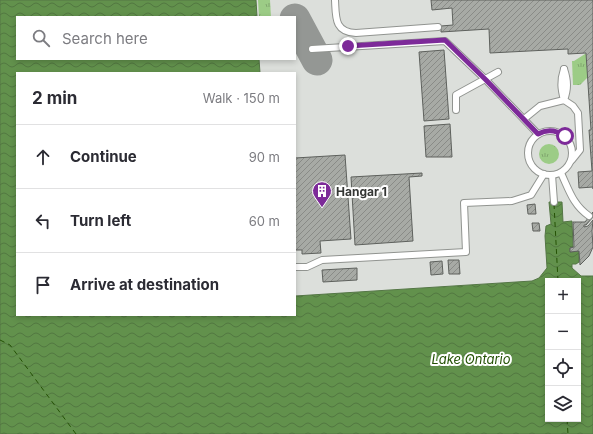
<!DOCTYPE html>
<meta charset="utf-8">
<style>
:root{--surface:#fff;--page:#f2f2f3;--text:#2b2b33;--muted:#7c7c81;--line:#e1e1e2}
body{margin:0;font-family:Inter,sans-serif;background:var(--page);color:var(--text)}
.controls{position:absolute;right:12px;bottom:12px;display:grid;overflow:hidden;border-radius:0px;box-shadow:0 2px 6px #0003}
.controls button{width:36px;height:36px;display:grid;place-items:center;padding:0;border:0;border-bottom:1px solid var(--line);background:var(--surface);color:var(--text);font:20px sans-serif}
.stop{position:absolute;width:12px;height:12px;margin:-9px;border:3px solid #7d2a99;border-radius:50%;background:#fff}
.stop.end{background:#7d2a99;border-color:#fff;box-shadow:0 1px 4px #0008}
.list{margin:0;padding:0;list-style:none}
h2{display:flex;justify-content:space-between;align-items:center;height:52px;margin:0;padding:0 16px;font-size:17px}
h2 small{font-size:13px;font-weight:400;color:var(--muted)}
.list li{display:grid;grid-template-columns:26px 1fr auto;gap:12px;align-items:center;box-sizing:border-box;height:64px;padding:0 16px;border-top:1px solid var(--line)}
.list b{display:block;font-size:15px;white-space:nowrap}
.list em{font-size:13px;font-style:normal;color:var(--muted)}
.icon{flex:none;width:22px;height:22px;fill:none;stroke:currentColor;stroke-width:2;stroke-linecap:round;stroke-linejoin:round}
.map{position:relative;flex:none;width:593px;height:434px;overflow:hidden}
.search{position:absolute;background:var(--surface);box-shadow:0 2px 6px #0003;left:16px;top:16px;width:280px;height:44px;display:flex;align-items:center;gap:10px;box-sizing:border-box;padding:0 14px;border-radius:0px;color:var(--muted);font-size:15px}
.panel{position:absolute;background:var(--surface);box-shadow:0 2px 6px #0003;left:16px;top:72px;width:280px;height:244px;border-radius:0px}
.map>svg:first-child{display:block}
.grass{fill:url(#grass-tufts)}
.water{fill:url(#water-waves);stroke:#547645;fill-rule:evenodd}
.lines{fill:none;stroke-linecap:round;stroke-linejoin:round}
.ferry{stroke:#255205;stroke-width:1;stroke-dasharray:5 4;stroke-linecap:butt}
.taxiway{stroke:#949794;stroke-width:31}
.building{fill:url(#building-hatch);stroke:#5e615d}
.service-casing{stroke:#919490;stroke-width:8}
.service{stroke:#fff;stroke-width:6}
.route{stroke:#7d2a99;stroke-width:5}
.labels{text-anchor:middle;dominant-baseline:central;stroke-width:4;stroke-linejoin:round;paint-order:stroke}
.poi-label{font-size:12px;font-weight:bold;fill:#343634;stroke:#fff;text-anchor:start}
.water-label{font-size:13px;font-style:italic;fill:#255205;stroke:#fff}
</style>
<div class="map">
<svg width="593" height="434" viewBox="0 0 593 434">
<defs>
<pattern id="grass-tufts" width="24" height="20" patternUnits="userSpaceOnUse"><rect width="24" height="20" fill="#9ccc86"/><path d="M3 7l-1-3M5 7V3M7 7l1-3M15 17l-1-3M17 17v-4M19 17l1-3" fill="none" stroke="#80a66e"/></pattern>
<pattern id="water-waves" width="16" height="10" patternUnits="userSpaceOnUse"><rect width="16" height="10" fill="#62914c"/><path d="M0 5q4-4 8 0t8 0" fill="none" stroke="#527740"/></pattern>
<pattern id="building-hatch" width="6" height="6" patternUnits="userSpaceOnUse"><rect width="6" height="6" fill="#a7aaa5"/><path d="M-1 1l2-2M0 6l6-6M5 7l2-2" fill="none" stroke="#898b87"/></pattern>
</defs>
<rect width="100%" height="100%" fill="#dcdfdb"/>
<g class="grass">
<path d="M258 0H270L271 17H259Z"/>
<path d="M585 54H586L588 77 580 85H573L572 61H574Z"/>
<circle cx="549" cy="154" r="10"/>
</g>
<path class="water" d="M0 0H256L257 17H17V59H259L260 73H17V315H295V296L532 281 539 278 547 268 545 236 546 226 551 224 549 202H562L563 222 572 221 573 247 570 248V252L579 251V262L576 264H572V268L581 276H593V434H0ZM548 281H578V419H548Z"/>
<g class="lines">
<g class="ferry">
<path d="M554 204 558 281"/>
<path d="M0 340 10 345 76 434"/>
<path d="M567 419 568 434"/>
</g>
<path class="taxiway" d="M295 19 317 60"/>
</g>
<g class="building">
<path d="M431 0H593V189V187L579 188 578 172 592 171 589 130H591L586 53 568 54V49L490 53 489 29 441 32V26L453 25 452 8 432 10Z"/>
<path d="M444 50 449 119 424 121 419 52Z"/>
<path d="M450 124 452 157H426L424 126Z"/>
<path d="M345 155 351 239 320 241 321 253 302 254V250H295V158Z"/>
<path d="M422 173V176L409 177 413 241 355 245 351 177Z"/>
<path d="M535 204 536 214H528L527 205Z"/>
<path d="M593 212V217L586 225H584V227L588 226 593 220 592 231 593 247 589 256 580 265 579 251 570 252V248L574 247 573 222H585Z"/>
<path d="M532 223H539L540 231H533Z"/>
<path d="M448 260H459L460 274H449Z"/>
<path d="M442 261 443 274 431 275 430 262Z"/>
<path d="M357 268V280L323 282 322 270Z"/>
</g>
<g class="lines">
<defs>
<g id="service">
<path d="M335 0C336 17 334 32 356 33L438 27"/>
<path d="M312 49 445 41 486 80 538 134"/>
<path d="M564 100C561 89 560 81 564 69"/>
<path d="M564 100C568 89 568 81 564 69"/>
<path d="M456 110V95L498 72"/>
<path d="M524 119 540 106 564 100 573 106 578 113 580 150 572 160"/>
<circle cx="550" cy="153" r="22"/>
<path d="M561 173C569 190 573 205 589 216"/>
<path d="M552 175 554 202"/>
<path d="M295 267H307L322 260 466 252 464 203 512 201 531 195 544 174"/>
</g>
</defs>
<use href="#service" class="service-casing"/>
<use href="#service" class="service"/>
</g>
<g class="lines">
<path class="route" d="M348 46 445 40 486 80 538 134C547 129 556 130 565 136"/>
</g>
<defs>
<symbol id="building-pin" viewBox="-11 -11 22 30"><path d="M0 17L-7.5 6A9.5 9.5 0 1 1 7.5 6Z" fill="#7d2a99" stroke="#fff"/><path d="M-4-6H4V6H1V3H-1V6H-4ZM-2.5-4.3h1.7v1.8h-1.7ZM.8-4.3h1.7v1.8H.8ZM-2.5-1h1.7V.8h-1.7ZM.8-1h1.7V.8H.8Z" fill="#fff"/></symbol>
</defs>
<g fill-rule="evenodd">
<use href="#building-pin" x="311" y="180" width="22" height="30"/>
</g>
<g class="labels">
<g class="poi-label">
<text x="336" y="191">Hangar 1</text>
</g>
<g class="water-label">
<text x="471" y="359">Lake Ontario</text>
</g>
</g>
</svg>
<div class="controls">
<button>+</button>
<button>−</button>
<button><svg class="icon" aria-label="locate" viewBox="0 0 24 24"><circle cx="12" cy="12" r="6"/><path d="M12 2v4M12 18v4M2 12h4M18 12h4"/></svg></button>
<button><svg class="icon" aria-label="layers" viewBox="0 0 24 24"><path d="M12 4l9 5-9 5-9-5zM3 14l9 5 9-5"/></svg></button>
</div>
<div class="stop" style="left:565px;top:136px"></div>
<div class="stop end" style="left:348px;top:46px"></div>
<div class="search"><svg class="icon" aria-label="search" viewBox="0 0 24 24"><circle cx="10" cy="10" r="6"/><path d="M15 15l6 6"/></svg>Search here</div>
<section class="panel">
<h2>2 min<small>Walk · 150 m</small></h2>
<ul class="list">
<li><svg class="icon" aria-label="ahead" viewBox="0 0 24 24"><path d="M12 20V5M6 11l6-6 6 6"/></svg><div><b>Continue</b></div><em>90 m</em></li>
<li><svg class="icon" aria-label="left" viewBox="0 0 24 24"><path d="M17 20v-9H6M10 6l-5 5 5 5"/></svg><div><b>Turn left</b></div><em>60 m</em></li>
<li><svg class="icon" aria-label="arrive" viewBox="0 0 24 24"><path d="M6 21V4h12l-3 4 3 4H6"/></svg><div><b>Arrive at destination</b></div></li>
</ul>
</section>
</div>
